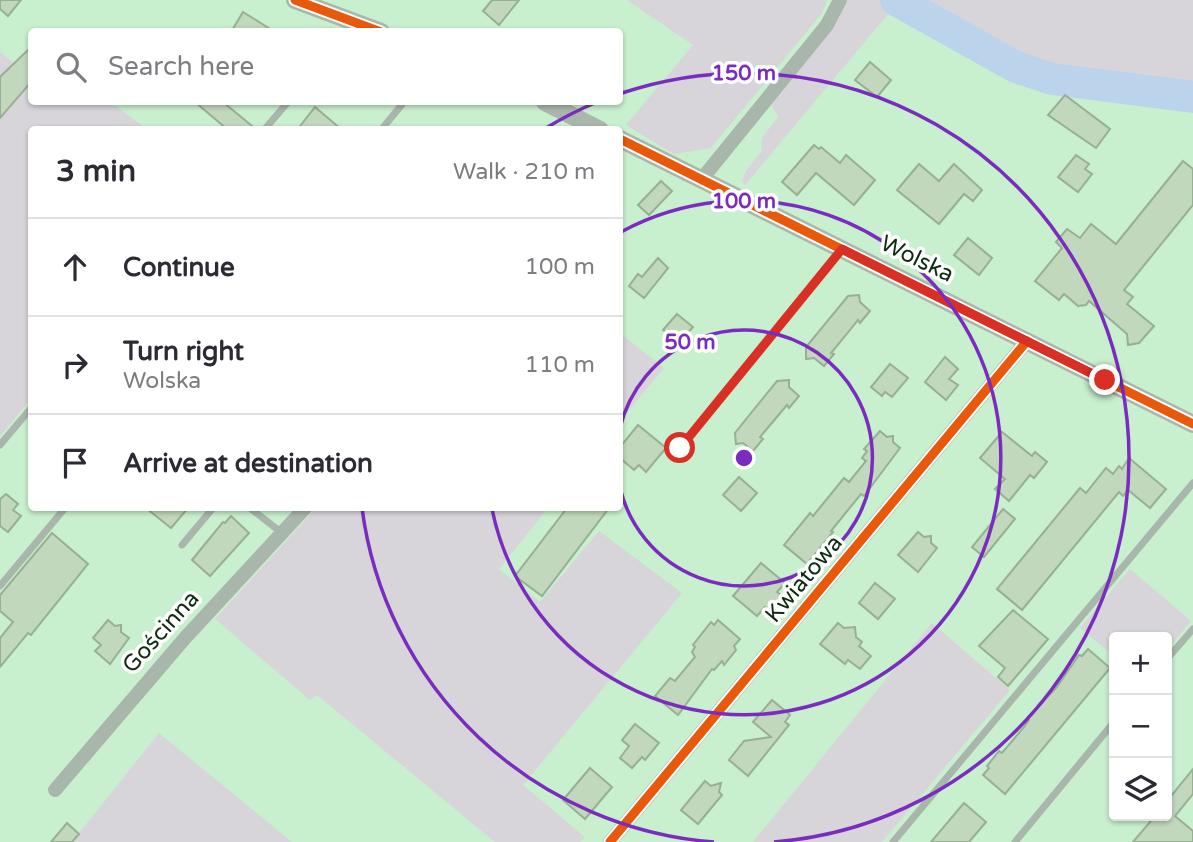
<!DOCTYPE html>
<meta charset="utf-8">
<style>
:root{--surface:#fff;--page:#f7f7f7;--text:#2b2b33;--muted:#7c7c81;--line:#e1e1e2}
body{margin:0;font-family:"Varela Round",sans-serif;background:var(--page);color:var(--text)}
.controls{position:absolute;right:21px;bottom:21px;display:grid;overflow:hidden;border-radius:7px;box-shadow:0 2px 5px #0004}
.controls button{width:63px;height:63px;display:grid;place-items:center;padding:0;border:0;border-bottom:2px solid var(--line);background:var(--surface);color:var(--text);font:35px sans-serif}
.stop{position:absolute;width:21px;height:21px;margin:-16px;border:5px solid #d93025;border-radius:50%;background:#fff}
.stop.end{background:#d93025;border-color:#fff;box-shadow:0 2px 7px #0008}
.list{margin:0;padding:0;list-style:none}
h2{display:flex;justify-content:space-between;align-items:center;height:91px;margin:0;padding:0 28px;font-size:30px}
h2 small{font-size:23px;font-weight:400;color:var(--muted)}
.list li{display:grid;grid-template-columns:46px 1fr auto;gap:21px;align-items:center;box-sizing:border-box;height:98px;padding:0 28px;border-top:2px solid var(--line)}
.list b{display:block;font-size:26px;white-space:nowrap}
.list p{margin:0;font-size:23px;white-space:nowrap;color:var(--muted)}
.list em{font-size:23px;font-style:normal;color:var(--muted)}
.icon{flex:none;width:38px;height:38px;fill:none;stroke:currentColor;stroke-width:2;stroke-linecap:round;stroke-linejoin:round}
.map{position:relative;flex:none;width:1193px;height:842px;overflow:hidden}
.search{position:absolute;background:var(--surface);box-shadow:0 2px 5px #0004;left:28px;top:28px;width:595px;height:77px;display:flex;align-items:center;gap:18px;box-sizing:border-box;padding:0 24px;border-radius:7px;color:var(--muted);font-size:26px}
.panel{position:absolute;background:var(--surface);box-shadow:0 2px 5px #0004;left:28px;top:126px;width:595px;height:385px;border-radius:7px}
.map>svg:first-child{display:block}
.green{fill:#d7d5d9}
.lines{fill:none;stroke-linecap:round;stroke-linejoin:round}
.river{stroke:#bbd4ec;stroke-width:32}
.building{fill:#c1d8bd;stroke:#97af92;stroke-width:2}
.service{stroke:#a9b6ab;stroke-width:7}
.minor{stroke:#a9b6ab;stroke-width:14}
.tertiary{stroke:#a9b6ab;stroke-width:18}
.cycleway-casing{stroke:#fff;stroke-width:13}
.cycleway{stroke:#e8590c;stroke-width:9}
.route{stroke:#d93025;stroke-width:9}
.ring{fill:none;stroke:#7b2cbf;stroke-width:3.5}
.labels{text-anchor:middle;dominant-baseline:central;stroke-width:7;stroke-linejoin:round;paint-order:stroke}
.street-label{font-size:23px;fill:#0e2a13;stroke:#fff}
.centre{fill:#7b2cbf;stroke:#fff;stroke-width:3.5}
.ring-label{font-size:21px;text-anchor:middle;font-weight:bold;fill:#7b2cbf;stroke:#fff;stroke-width:7;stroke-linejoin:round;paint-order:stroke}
</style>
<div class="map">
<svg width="1193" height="842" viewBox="0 0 1193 842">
<rect width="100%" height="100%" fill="#c8efce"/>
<g class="green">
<path d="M627 0H827L823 12 711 148 674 154 626 125 693 45Z"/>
<path d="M847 0H1193V106L1039 86 1025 78 1019 85 889 13 745 185 742 182 745 172 761 152 762 138 778 117 770 103C798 71 829 39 847 0Z"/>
<path d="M0 52 31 77 32 102H111L146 129 32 130 31 399 0 436Z"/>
<path d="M621 334 664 368 620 421V335Z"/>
<path d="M316 508H548L499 569 540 602 599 531 682 593 523 785 585 837 580 842H495L317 695 310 700 215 619Z"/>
<path d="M1130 569 1191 621 1167 650V637H1114V656L1080 628Z"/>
<path d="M932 623 1010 690 882 842H753Z"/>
<path d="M159 733 292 842H72Z"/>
</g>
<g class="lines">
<path class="river" d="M896 0 1016 67 1052 79 1193 97"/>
</g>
<g class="building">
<path d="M0 0H21L8 16 0 9Z"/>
<path d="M492 0H519L499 25 483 11Z"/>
<path d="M243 12 275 32H231Z"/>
<path d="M32 46V81L0 118V77Z"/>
<path d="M870 62 891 80 877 97 855 80Z"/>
<path d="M1065 95 1110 129 1096 148 1048 115Z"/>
<path d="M195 102H223L257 130H228Z"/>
<path d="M315 107 342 130H297Z"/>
<path d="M814 145 819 149 821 147 840 163 846 155 875 180 854 205 816 173 797 195 782 182Z"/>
<path d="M1076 155 1089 164 1085 169 1092 174 1078 192 1058 177Z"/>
<path d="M1183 161 1193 169V205L1124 290 1133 297 1127 304 1154 326 1139 343 1128 345 1127 334 1089 301 1086 305 1078 306 1064 294 1059 300 1035 281 1062 248 1056 242 1067 229 1080 238 1091 224 1116 244Z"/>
<path d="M919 164 939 181 954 164 982 190 973 201 964 194 939 224 897 190Z"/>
<path d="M661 181 672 191 649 215 638 205Z"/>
<path d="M968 238 992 258 979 275 954 255Z"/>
<path d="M658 258 668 268 644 298 629 286 638 274 642 277Z"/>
<path d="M859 295 860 302 870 311 860 323 858 320 850 330 831 353 834 354 824 366 814 358 806 359V347L848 296Z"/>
<path d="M677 314 693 327 679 343 663 330Z"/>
<path d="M945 357 958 369 949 379 958 385 946 400 925 382Z"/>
<path d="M890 364 908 378 892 397 885 392 882 396 871 387Z"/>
<path d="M789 380V387L799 396 789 408 787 405 760 437 763 439 753 451 743 443 736 444 735 433 751 413 777 381Z"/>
<path d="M638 425 666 448 646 472 639 465 634 470 620 458V447Z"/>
<path d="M880 431 887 437 893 436V442L900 448 864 496 861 494 831 531 833 532 807 564 784 545 810 513 813 516 844 478 849 482 866 461 862 458 867 451 864 449Z"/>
<path d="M1002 432 1032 456 1035 452 1047 462 1034 478 1030 475 1009 501 995 489 1005 479 980 458Z"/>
<path d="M1129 458 1166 489 1150 508 1128 490 1123 496 1119 492 1022 610 997 589 1080 488 1086 493 1106 468 1113 474 1119 466 1122 469Z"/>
<path d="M739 477 757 493 741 511 723 495Z"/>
<path d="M6 494 18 504 13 510 21 516 8 532 0 526V499Z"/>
<path d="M146 508H188L171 528Z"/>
<path d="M567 508H609L542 596 515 576Z"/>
<path d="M1003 509 1015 519 984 557 972 547Z"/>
<path d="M231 516 249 533 210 576 192 560 223 522 225 523Z"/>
<path d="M918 532 924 537 931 536V543L937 548 918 572 898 555Z"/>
<path d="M52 533 88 564 31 635 28 633 0 667V638L13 622 0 611V595Z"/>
<path d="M761 563 785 583 777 592 782 596 769 611 765 607 757 616 733 596Z"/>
<path d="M875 583 895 599 878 619 859 603Z"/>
<path d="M1013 610 1048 639 1008 686 998 677 1005 668 979 646Z"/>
<path d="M108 620 115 626 121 625V632L129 638 110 664 95 651 101 645 93 638Z"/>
<path d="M718 620 740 639 734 646 736 650 724 665 722 661 714 670 712 669 678 715 655 696 670 678 675 681 695 657 692 652 695 647 693 645 711 622 714 625Z"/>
<path d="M838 623 844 628 855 627 856 637 862 642 859 646 871 656 860 669 848 660 845 664 820 644Z"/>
<path d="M1088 649 1110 668 1005 794 983 775 989 768 987 766 999 751 1002 753 1024 727 1029 720 1027 718 1056 688 1079 655 1082 656Z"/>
<path d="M772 700 790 715 785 722 789 725 748 776 729 760 744 741 771 737 753 722Z"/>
<path d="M635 724 659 743 645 760 642 757 632 768 620 758 629 746 622 740Z"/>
<path d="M590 768 612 787 585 819 563 800Z"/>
<path d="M1193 769V794L1175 816 1193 831V842H1133L1155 816H1167V801Z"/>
<path d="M705 781 711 786 721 783 719 792 722 795 698 824 681 810Z"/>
<path d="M964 803 986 822 969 842H931Z"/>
<path d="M67 823 79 834 72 842H51Z"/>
</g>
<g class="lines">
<g class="service">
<path d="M264 130 288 102"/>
<path d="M381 130 404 102"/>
<path d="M0 445 32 407"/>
<path d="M680 448 841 250"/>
<path d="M250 508 282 533"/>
<path d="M182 545 213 508"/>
<path d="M0 586 65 508"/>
<path d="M1167 659 1193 629"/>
<path d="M893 842 1193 483"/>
<path d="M1015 842 1114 722"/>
</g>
<g class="minor">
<path d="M701 180 827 25 840 0"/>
<path d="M55 790 185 638 305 508"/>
<path d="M610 842 1027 341"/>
</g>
<g class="tertiary">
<path d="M295 0 381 32"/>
<path d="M545 102 600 130"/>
<path d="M620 139 1193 424"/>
</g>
<defs>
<g id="cycleway">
<path d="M295 0 381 32"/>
<path d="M620 139 1193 424"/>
<path d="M610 842 1027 341"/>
</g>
</defs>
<use href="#cycleway" class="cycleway-casing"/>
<use href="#cycleway" class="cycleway"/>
</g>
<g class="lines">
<path class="route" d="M680 448 842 249 1105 380"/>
</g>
<g class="ring">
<path d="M620 428A128 128 0 1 1 620 488"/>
<path d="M621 232A257 257 0 1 1 492 509"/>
<path d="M714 842A385 385 0 0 1 362 508M546 128A385 385 0 0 1 597 102M622 93A385 385 0 1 1 774 842"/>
</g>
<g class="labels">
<g class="street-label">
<text transform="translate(917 259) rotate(26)">Wolska</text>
<text transform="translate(804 579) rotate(-50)">Kwiatowa</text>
<text transform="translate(161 632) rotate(-48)">Gościnna</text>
</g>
</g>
<circle cx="744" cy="458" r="10" class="centre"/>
<g class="ring-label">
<text x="744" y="80">150 m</text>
<text x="744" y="208">100 m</text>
<text x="690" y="349">50 m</text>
</g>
</svg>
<div class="controls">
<button>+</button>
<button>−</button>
<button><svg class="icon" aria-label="layers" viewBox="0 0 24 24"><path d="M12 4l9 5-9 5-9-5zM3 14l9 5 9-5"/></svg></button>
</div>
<div class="stop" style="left:680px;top:448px"></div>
<div class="stop end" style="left:1105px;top:380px"></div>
<div class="search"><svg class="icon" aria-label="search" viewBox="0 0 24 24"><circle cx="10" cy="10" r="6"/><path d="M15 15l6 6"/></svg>Search here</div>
<section class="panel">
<h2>3 min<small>Walk · 210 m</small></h2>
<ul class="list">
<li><svg class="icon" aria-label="ahead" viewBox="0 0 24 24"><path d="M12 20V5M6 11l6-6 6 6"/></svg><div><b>Continue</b></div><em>100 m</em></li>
<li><svg class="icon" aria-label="right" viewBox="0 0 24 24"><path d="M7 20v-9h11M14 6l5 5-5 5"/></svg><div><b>Turn right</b><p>Wolska</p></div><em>110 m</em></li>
<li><svg class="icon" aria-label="arrive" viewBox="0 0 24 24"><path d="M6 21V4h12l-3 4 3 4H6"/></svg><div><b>Arrive at destination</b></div></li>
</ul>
</section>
</div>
